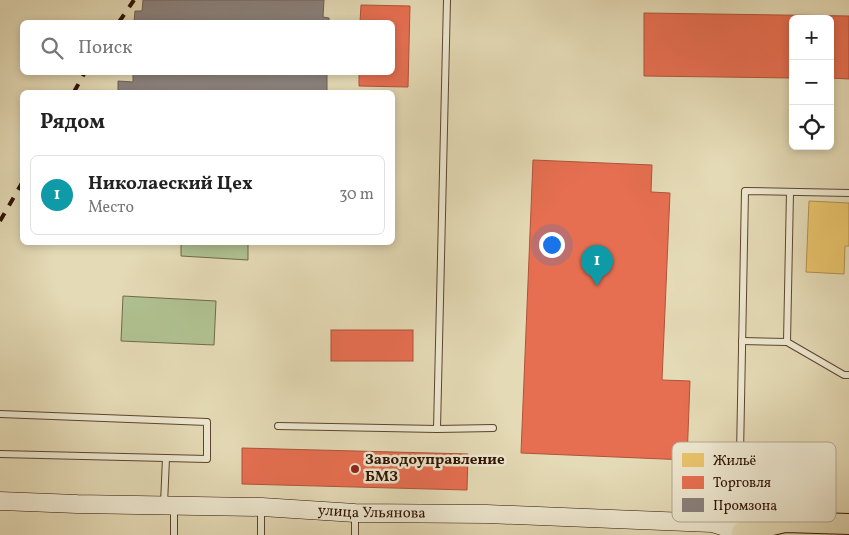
<!DOCTYPE html>
<html lang="ru">
<meta charset="utf-8">
<style>
:root{--surface:#fff;--page:#f2f2f2;--text:#222;--muted:#767676;--line:#e0e0e0;--accent:#ea580c}
body{margin:0;font-family:Vollkorn,serif;background:var(--page);color:var(--text)}
.controls{position:absolute;right:15px;top:15px;display:grid;overflow:hidden;border-radius:8px;box-shadow:0 2px 8px #0003}
.controls button{width:45px;height:45px;display:grid;place-items:center;padding:0;border:0;border-bottom:1px solid var(--line);background:var(--surface);color:var(--text);font:25px sans-serif}
.you{position:absolute;left:551px;top:244px;width:18px;height:18px;margin:-12px;border:4px solid #fff;border-radius:50%;background:#1a73e8;box-shadow:0 0 0 8px #1a73e833}
.badge{display:grid;place-items:center;width:32px;height:32px;border-radius:50%;background:var(--accent);color:#fff;font-size:16px;font-weight:700}
.pin{position:absolute;translate:-50% -41px;filter:drop-shadow(0 1px 2px #0008)}
.pin::after{content:'';position:absolute;top:26px;width:18px;height:15px;background:inherit;clip-path:polygon(0 0,100% 0,50% 100%)}
.list{margin:0;padding:0;list-style:none}
h2{display:flex;justify-content:space-between;align-items:center;height:65px;margin:0;padding:0 20px;font-size:21px}
h2 small{font-size:16px;font-weight:400;color:var(--muted)}
.list li{display:grid;grid-template-columns:32px 1fr auto;gap:15px;align-items:center;box-sizing:border-box;height:80px;margin:0 10px 10px;padding:0 10px;border:1px solid var(--line);border-radius:8px}
.list b{display:block;font-size:19px;white-space:nowrap}
.list p{margin:0;font-size:16px;white-space:nowrap;color:var(--muted)}
.list em{font-size:16px;font-style:normal;color:var(--muted)}
.icon{flex:none;width:28px;height:28px;fill:none;stroke:currentColor;stroke-width:2;stroke-linecap:round;stroke-linejoin:round}
.map{position:relative;flex:none;width:849px;height:535px;overflow:hidden}
.search{position:absolute;background:var(--surface);box-shadow:0 2px 8px #0003;left:20px;top:20px;width:375px;height:55px;display:flex;align-items:center;gap:12px;box-sizing:border-box;padding:0 18px;border-radius:8px;color:var(--muted);font-size:19px}
.panel{position:absolute;background:var(--surface);box-shadow:0 2px 8px #0003;left:20px;top:90px;width:375px;height:155px;border-radius:8px}
.map>svg:first-child{display:block}
.green{fill:#b0c191;stroke:#706a4a}
.homes{fill:#e9c46a;stroke:#b18f4b}
.shops{fill:#e76f51;stroke:#b0533a}
.industry{fill:#8a817c;stroke:#6f6058}
.lines{fill:none;stroke-linecap:round;stroke-linejoin:round}
.service-casing{stroke:#5c4430;stroke-width:8}
.secondary-casing{stroke:#2f1203;stroke-width:19}
.primary-casing{stroke:#2f1203;stroke-width:22}
.service{stroke:#ede7cf;stroke-width:6}
.secondary{stroke:#ede7cf;stroke-width:18}
.primary{stroke:#e4dab5;stroke-width:20}
.rail{stroke:#2f1203;stroke-width:4;stroke-dasharray:9 9;stroke-linecap:butt}
.poi-dot{fill:#8f2418;stroke:#ede7cf;stroke-width:2}
.labels{text-anchor:middle;dominant-baseline:central;stroke-width:5;stroke-linejoin:round;paint-order:stroke}
.poi-label{font-size:15px;font-weight:bold;fill:#2f1203;stroke:#ede7cf;text-anchor:start}
.street-label{font-size:15px;fill:#2f1203;stroke:#ede7cf}
.key{fill:#ede7cf;stroke:#b4a792;stroke-width:1}
.key-label{font-size:14px;fill:#2f1203}
</style>
<div class="map">
<svg width="849" height="535" viewBox="0 0 849 535">
<rect width="100%" height="100%" fill="#e4dab5"/>
<filter id="stains"><feTurbulence type="fractalNoise" baseFrequency=".004" numOctaves="4"/><feColorMatrix values="0 0 0 0 .2 0 0 0 0 .09 0 0 0 0 .02 0 0 0 .5 -.17"/></filter>
<radialGradient id="worn" r=".72"><stop offset=".6" stop-color="#630" stop-opacity="0"/><stop offset="1" stop-color="#630" stop-opacity=".3"/></radialGradient>
<g class="green">
<path d="M181 243H248V260L181 256Z"/>
<path d="M123 296 216 301 214 345 121 341Z"/>
</g>
<path class="homes" d="M809 201 849 203V246H845L844 274 806 272Z"/>
<g class="shops">
<path d="M361 5 410 6 408 87 359 86V72H392V22H360Z"/>
<path d="M644 13 849 16V79L830 78V19H793V78L644 76Z"/>
<path d="M533 160 652 165 651 192 670 193 662 380 690 381 687 460 521 453Z"/>
<rect x="331" y="330" width="82" height="31"/>
<path d="M242 448 468 454 467 490 242 484Z"/>
</g>
<g class="industry">
<path d="M143 0H324L323 17 329 18V22H134L135 11H142Z"/>
<path d="M133 72H327V92H118V81L133 82Z"/>
</g>
<g class="lines">
<defs>
<g id="service">
<path d="M742 341 787 342 844 375H849"/>
<path d="M787 342 790 192"/>
<path d="M0 414 207 422V459L0 454"/>
<path d="M278 426 437 429 447 0"/>
<path d="M437 429 493 428"/>
<path d="M164 504 166 458"/>
<path d="M742 530 739 507 745 191 849 193"/>
<path d="M174 535V506"/>
<path d="M261 535V508"/>
<path d="M355 535V514"/>
</g>
<g id="secondary">
<path id="s1" d="M0 501 77 504 262 507 355 513 487 514 712 523 742 532"/>
</g>
<path id="primary" d="M742 532 785 522 849 524"/>
</defs>
<use href="#service" class="service-casing"/>
<use href="#secondary" class="secondary-casing"/>
<use href="#primary" class="primary-casing"/>
<use href="#service" class="service"/>
<use href="#secondary" class="secondary"/>
<use href="#primary" class="primary"/>
<g class="rail">
<path d="M119 22 134 0"/>
<path d="M74 92 85 72"/>
<path d="M0 221 22 183"/>
</g>
</g>
<circle class="poi-dot" cx="355" cy="469" r="5"/>
<g class="labels">
<g class="poi-label">
<text x="365" y="460">Заводоуправление<tspan x="365" dy="17">БМЗ</tspan></text>
</g>
<g class="street-label">
<text stroke="none"><textPath href="#s1" startOffset="372">улица Ульянова</textPath></text>
</g>
</g>
<rect x="672" y="442" width="164" height="80" rx="8" class="key"/>
<rect x="682" y="453" width="22" height="14" fill="#e9c46a"/>
<rect x="682" y="476" width="22" height="13" fill="#e76f51"/>
<rect x="682" y="498" width="22" height="14" fill="#8a817c"/>
<g class="key-label">
<text x="713" y="465">Жильё</text>
<text x="713" y="487">Торговля</text>
<text x="713" y="510">Промзона</text>
</g>
<rect width="100%" height="100%" filter="url(#stains)"/>
<rect width="100%" height="100%" fill="url(#worn)"/>
</svg>
<div class="controls">
<button>+</button>
<button>−</button>
<button><svg class="icon" aria-label="locate" viewBox="0 0 24 24"><circle cx="12" cy="12" r="6"/><path d="M12 2v4M12 18v4M2 12h4M18 12h4"/></svg></button>
</div>
<div class="you"></div>
<div class="pin badge" style="left:597px;top:286px;background:#0f9aa8">1</div>
<div class="search"><svg class="icon" aria-label="search" viewBox="0 0 24 24"><circle cx="10" cy="10" r="6"/><path d="M15 15l6 6"/></svg>Поиск</div>
<section class="panel">
<h2>Рядом<small></small></h2>
<ul class="list">
<li><span class="badge" style="background:#0f9aa8">1</span><div><b>Николаеский Цех</b><p>Место</p></div><em>30 m</em></li>
</ul>
</section>
</div>
